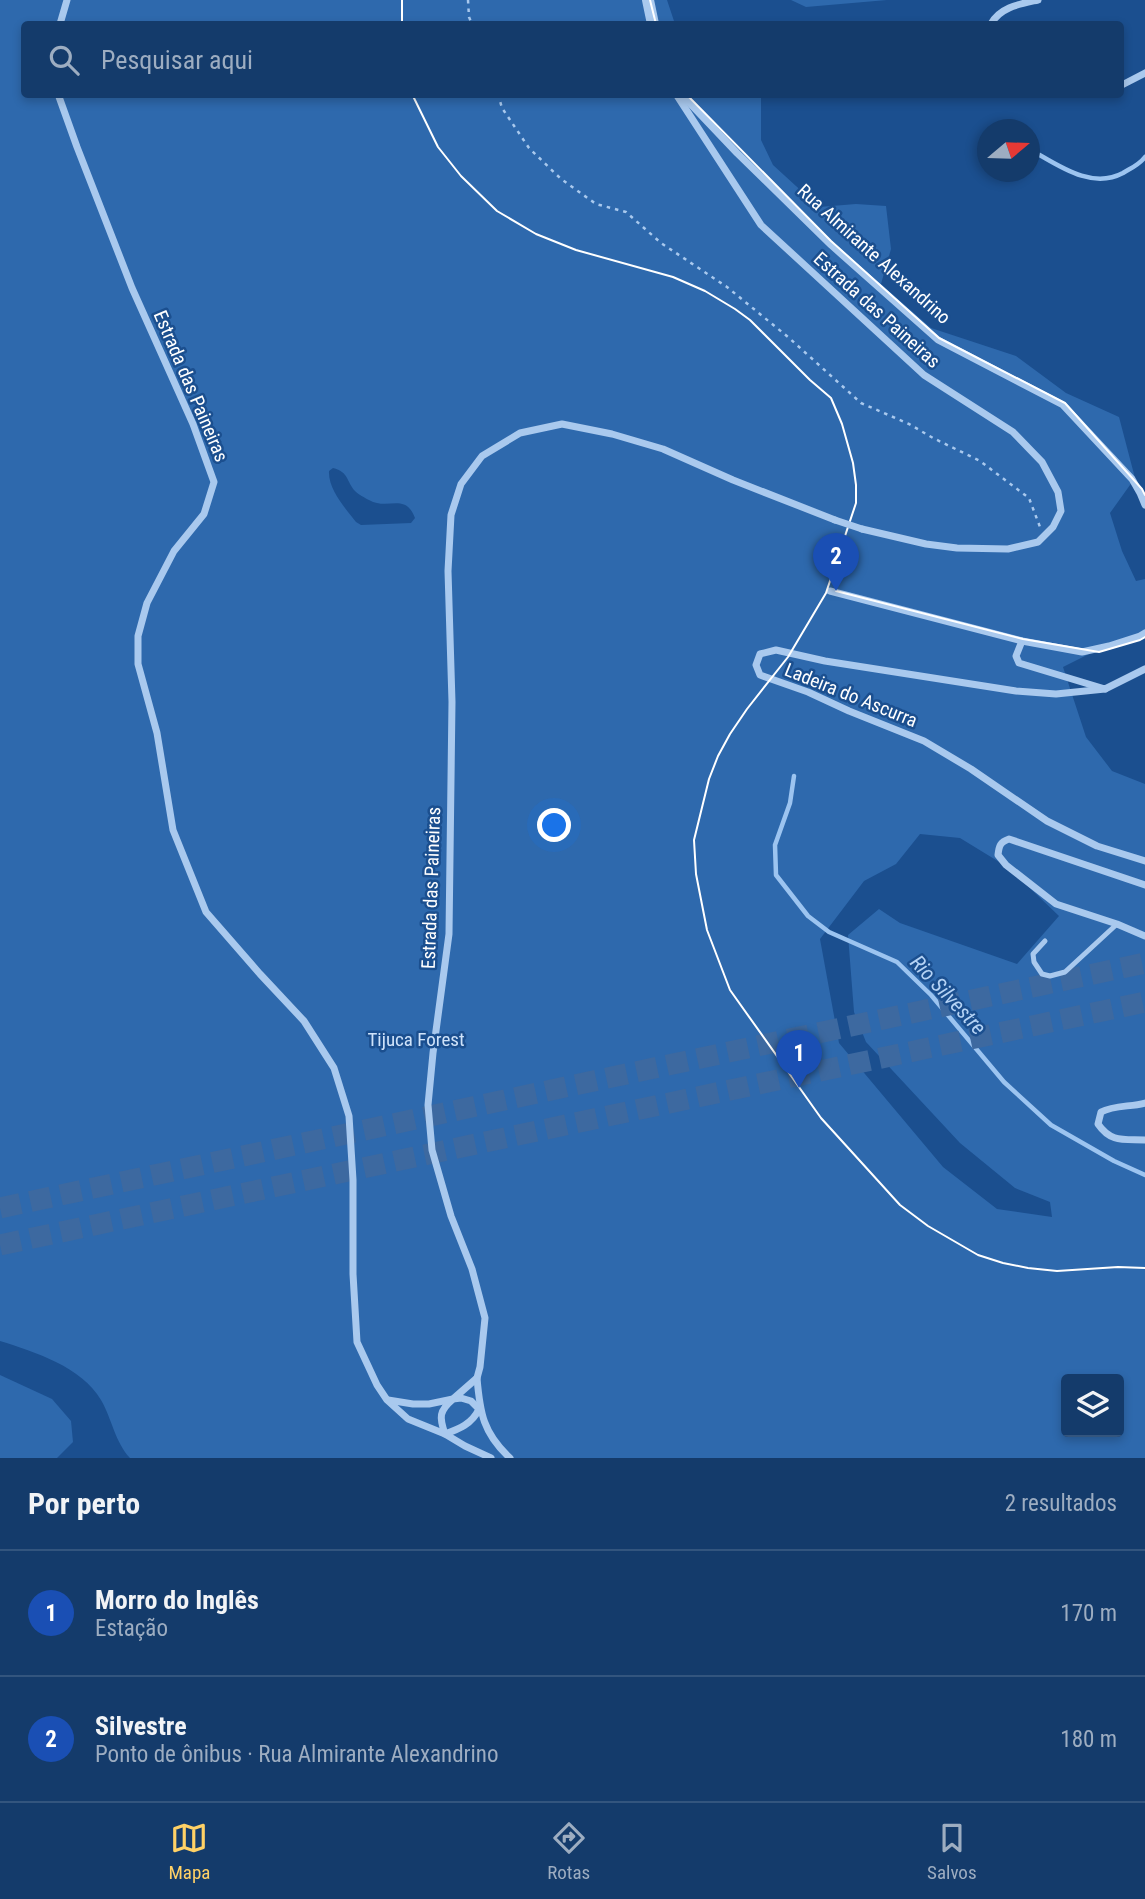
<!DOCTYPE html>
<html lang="pt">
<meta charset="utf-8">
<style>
:root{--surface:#143b6b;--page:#214673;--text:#f1f3f6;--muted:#9dadc1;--line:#33557e;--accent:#ffd166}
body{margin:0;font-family:"Roboto Condensed",sans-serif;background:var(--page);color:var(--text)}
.controls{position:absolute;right:21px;bottom:21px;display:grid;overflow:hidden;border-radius:7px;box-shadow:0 4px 10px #0003}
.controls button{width:63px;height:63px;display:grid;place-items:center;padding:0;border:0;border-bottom:2px solid var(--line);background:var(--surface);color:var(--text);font:35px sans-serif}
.compass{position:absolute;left:977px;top:119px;width:63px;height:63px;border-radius:50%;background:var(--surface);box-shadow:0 4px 10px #0003;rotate:71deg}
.you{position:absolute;left:555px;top:826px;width:24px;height:24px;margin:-18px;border:5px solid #fff;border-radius:50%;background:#1a73e8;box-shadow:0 0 0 10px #1a73e833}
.badge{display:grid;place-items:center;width:46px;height:46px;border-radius:50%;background:var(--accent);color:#fff;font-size:23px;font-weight:700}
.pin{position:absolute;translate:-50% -58px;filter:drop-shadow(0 2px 4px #0008)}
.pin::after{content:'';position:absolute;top:37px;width:24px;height:21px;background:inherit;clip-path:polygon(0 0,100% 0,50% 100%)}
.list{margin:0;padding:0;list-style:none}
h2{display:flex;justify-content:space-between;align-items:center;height:91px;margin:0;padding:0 28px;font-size:30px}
h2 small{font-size:23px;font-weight:400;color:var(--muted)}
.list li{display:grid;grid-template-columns:46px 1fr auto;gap:21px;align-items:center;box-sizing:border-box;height:126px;padding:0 28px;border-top:2px solid var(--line)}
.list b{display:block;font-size:26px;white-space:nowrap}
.list p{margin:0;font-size:23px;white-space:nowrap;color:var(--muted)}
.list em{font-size:23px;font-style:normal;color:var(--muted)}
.icon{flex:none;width:38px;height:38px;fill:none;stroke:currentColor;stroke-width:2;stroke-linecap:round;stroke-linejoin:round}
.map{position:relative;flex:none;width:1145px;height:1458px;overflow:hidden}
.search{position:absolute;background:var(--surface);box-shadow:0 4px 10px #0003;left:21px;right:21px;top:21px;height:77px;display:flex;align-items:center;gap:18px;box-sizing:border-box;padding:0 24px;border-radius:7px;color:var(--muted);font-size:26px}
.sheet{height:343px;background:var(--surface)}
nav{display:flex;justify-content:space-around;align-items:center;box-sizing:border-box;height:98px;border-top:2px solid var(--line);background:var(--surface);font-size:19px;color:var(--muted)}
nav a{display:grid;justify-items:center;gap:4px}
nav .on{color:var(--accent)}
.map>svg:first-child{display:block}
.green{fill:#2e69ad;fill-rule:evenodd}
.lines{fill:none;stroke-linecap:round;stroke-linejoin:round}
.stream{stroke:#9cc4f0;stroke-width:4.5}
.motorway-tunnel{stroke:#3d69a0;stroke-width:21;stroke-dasharray:21 10;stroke-linecap:butt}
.path{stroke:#a9c9ee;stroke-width:2.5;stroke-dasharray:3.5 5;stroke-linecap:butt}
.service{stroke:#a9c9ee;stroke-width:5}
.minor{stroke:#a9c9ee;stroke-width:7}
.tertiary{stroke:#a9c9ee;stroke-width:12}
.tram{stroke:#fff;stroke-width:2}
.minor-bridge{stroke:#a9c9ee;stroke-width:7}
.labels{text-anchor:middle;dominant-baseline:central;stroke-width:5;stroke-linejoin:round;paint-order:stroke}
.street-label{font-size:19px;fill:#fff;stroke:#1b4f8f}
.park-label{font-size:19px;fill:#cfe3fa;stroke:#1b4f8f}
.water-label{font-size:21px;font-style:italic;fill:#b5d3f5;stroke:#1b4f8f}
</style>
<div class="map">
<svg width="1145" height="1458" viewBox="0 0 1145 1458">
<rect width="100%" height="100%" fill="#1b4f8f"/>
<g class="green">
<path d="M0 0H667L675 24H24V94L761 95V140L773 165 819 207 856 204 886 206 891 249 881 284 931 328 1016 356 1066 393 1119 417 1135 478 1110 513 1122 551 1136 581 1145 579V632L1127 644 1093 652 1063 667 1086 737 1112 771 1145 784V1458H130C115 1442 112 1419 101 1400 82 1367 35 1352 0 1341ZM333 468C349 472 346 481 355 491 358 494 365 498 369 500 388 511 405 492 415 518L411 523 361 525 356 522C345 508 328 489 329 471ZM920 834 960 838 1009 868 1059 916 1017 964 900 923 879 909 848 935 854 1012 866 1042 960 1143 1015 1188 1050 1202 1052 1217 997 1209 943 1167 839 1043 820 939 864 881 896 864ZM1066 1379H1119V1432H1066Z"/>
<path d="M791 0H887L806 7Z"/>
<path d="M0 1375 52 1399 71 1421 73 1442 57 1458H0Z"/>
</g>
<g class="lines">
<g class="stream">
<path d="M1031 150C1058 165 1091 190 1123 173 1131 168 1139 165 1145 157"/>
<path d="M794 776 790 803 775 845 776 875 808 916 829 932 897 962 931 995 1004 1082 1051 1125 1114 1161 1145 1175"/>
</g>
<g class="motorway-tunnel">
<path d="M0 1208 1145 963"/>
<path d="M0 1245 1145 1002"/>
</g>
<g class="path">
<path d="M468 0 469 17 472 24"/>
<path d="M498 94 502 108 529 148 561 179 596 204 626 212 661 243 727 287 788 337 861 403 909 424 933 438 980 461 1029 498 1040 527"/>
</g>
<path class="service" d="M1045 941 1033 954 1034 962 1042 974 1050 976 1065 972 1117 924"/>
<g class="minor">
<path d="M60 24 67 0"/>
<path d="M991 24C1000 7 1020 4 1038 0"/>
<path d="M1120 86 1145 73"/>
<path d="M58 94 77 147 132 288 193 424 214 482 204 514 174 551 147 603 138 636V664L157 733 173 830 206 912 260 974 304 1021 334 1068 349 1116 353 1180V1274L357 1342 377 1385 387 1400 408 1419 445 1434 465 1446 491 1458"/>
<path d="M676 94 761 225 924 375 1013 432 1042 462 1058 492 1061 511 1053 527 1038 542 1008 549 957 548 926 544 862 529"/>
<path d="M681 94 737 153 831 245 938 340 1063 405 1132 479 1140 493 1145 505"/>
<path d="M830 591 1022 641 1082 652 1109 646 1140 636 1145 633"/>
<path d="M1022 641 1016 656 1019 663 1105 689 1145 669"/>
<path d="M1105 689 1056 694 1016 691 825 661 776 650 760 654 756 665 760 675 808 692 849 711 924 741 971 769 1047 821 1097 846 1145 861"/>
<path d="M1145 885 1009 839C1000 842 999 846 998 855L1006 865 1056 904 1117 924 1145 936"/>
<path d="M1145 1103C1131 1107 1114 1105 1101 1112L1098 1124C1111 1143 1124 1139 1145 1140"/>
<path d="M477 1378C480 1413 483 1433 510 1458"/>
<path d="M461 1398 471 1401 479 1409C472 1424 459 1429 445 1434 439 1417 439 1411 453 1399Z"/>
<path d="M388 1400 413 1404H429L453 1399 477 1378 480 1367 485 1318 472 1269 451 1216 432 1150 428 1105 433 1053 449 934 452 702 448 571 451 515 461 484 482 456 520 433 562 424 612 434 663 449 733 480 835 520"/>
</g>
<path class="tertiary" d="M648 0 653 24"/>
<g class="tram">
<path d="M402 0V24"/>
<path d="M650 0 656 24"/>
<path d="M412 94 438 147 461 176 497 211 536 234 576 250 673 277 705 291 735 309 750 320 810 380 831 398 842 424 853 463 856 485V503L826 593 788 657 747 709 730 734 718 756 709 779 694 840 696 874 707 930 730 990 821 1118 900 1205 928 1226 978 1255 1003 1263 1028 1268 1057 1271 1118 1267 1145 1268"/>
<path d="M686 94 831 241 939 338 1065 403 1142 489 1145 495"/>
<path d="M836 591 1023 639 1099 652 1140 640 1145 637"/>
</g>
<path class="minor-bridge" d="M835 520 862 529"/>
</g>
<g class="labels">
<g class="street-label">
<text transform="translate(874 254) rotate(42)">Rua Almirante Alexandrino</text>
<text transform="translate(877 310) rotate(42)">Estrada das Paineiras</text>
<text transform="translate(191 386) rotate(67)">Estrada das Paineiras</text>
<text transform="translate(851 695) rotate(22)">Ladeira do Ascurra</text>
<text transform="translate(431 888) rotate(-88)">Estrada das Paineiras</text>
</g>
<g class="park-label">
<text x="416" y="1039">Tijuca Forest</text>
</g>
<g class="water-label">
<text transform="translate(948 995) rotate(47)">Rio Silvestre</text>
</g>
</g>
</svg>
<div class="controls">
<button><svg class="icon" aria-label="layers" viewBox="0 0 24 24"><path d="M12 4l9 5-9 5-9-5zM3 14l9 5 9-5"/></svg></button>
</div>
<svg class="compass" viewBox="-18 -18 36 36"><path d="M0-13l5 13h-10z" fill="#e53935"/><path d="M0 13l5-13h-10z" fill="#9dadc1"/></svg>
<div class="you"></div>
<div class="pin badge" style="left:799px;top:1088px;background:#1a4fb4">1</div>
<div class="pin badge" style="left:836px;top:591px;background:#1a4fb4">2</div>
<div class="search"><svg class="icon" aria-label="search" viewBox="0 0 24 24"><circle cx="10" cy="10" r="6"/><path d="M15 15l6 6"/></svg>Pesquisar aqui</div>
</div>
<section class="sheet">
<h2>Por perto<small>2 resultados</small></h2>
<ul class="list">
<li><span class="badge" style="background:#1a4fb4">1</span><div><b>Morro do Inglês</b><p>Estação</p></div><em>170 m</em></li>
<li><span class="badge" style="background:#1a4fb4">2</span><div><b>Silvestre</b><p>Ponto de ônibus · Rua Almirante Alexandrino</p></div><em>180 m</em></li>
</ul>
</section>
<nav>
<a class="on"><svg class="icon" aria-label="map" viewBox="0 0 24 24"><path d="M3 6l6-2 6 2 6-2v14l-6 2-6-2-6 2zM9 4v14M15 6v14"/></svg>Mapa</a>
<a><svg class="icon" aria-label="directions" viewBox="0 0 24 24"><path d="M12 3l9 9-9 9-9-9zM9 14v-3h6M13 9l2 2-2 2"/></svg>Rotas</a>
<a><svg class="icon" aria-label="saved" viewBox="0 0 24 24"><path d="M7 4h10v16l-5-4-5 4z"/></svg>Salvos</a>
</nav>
